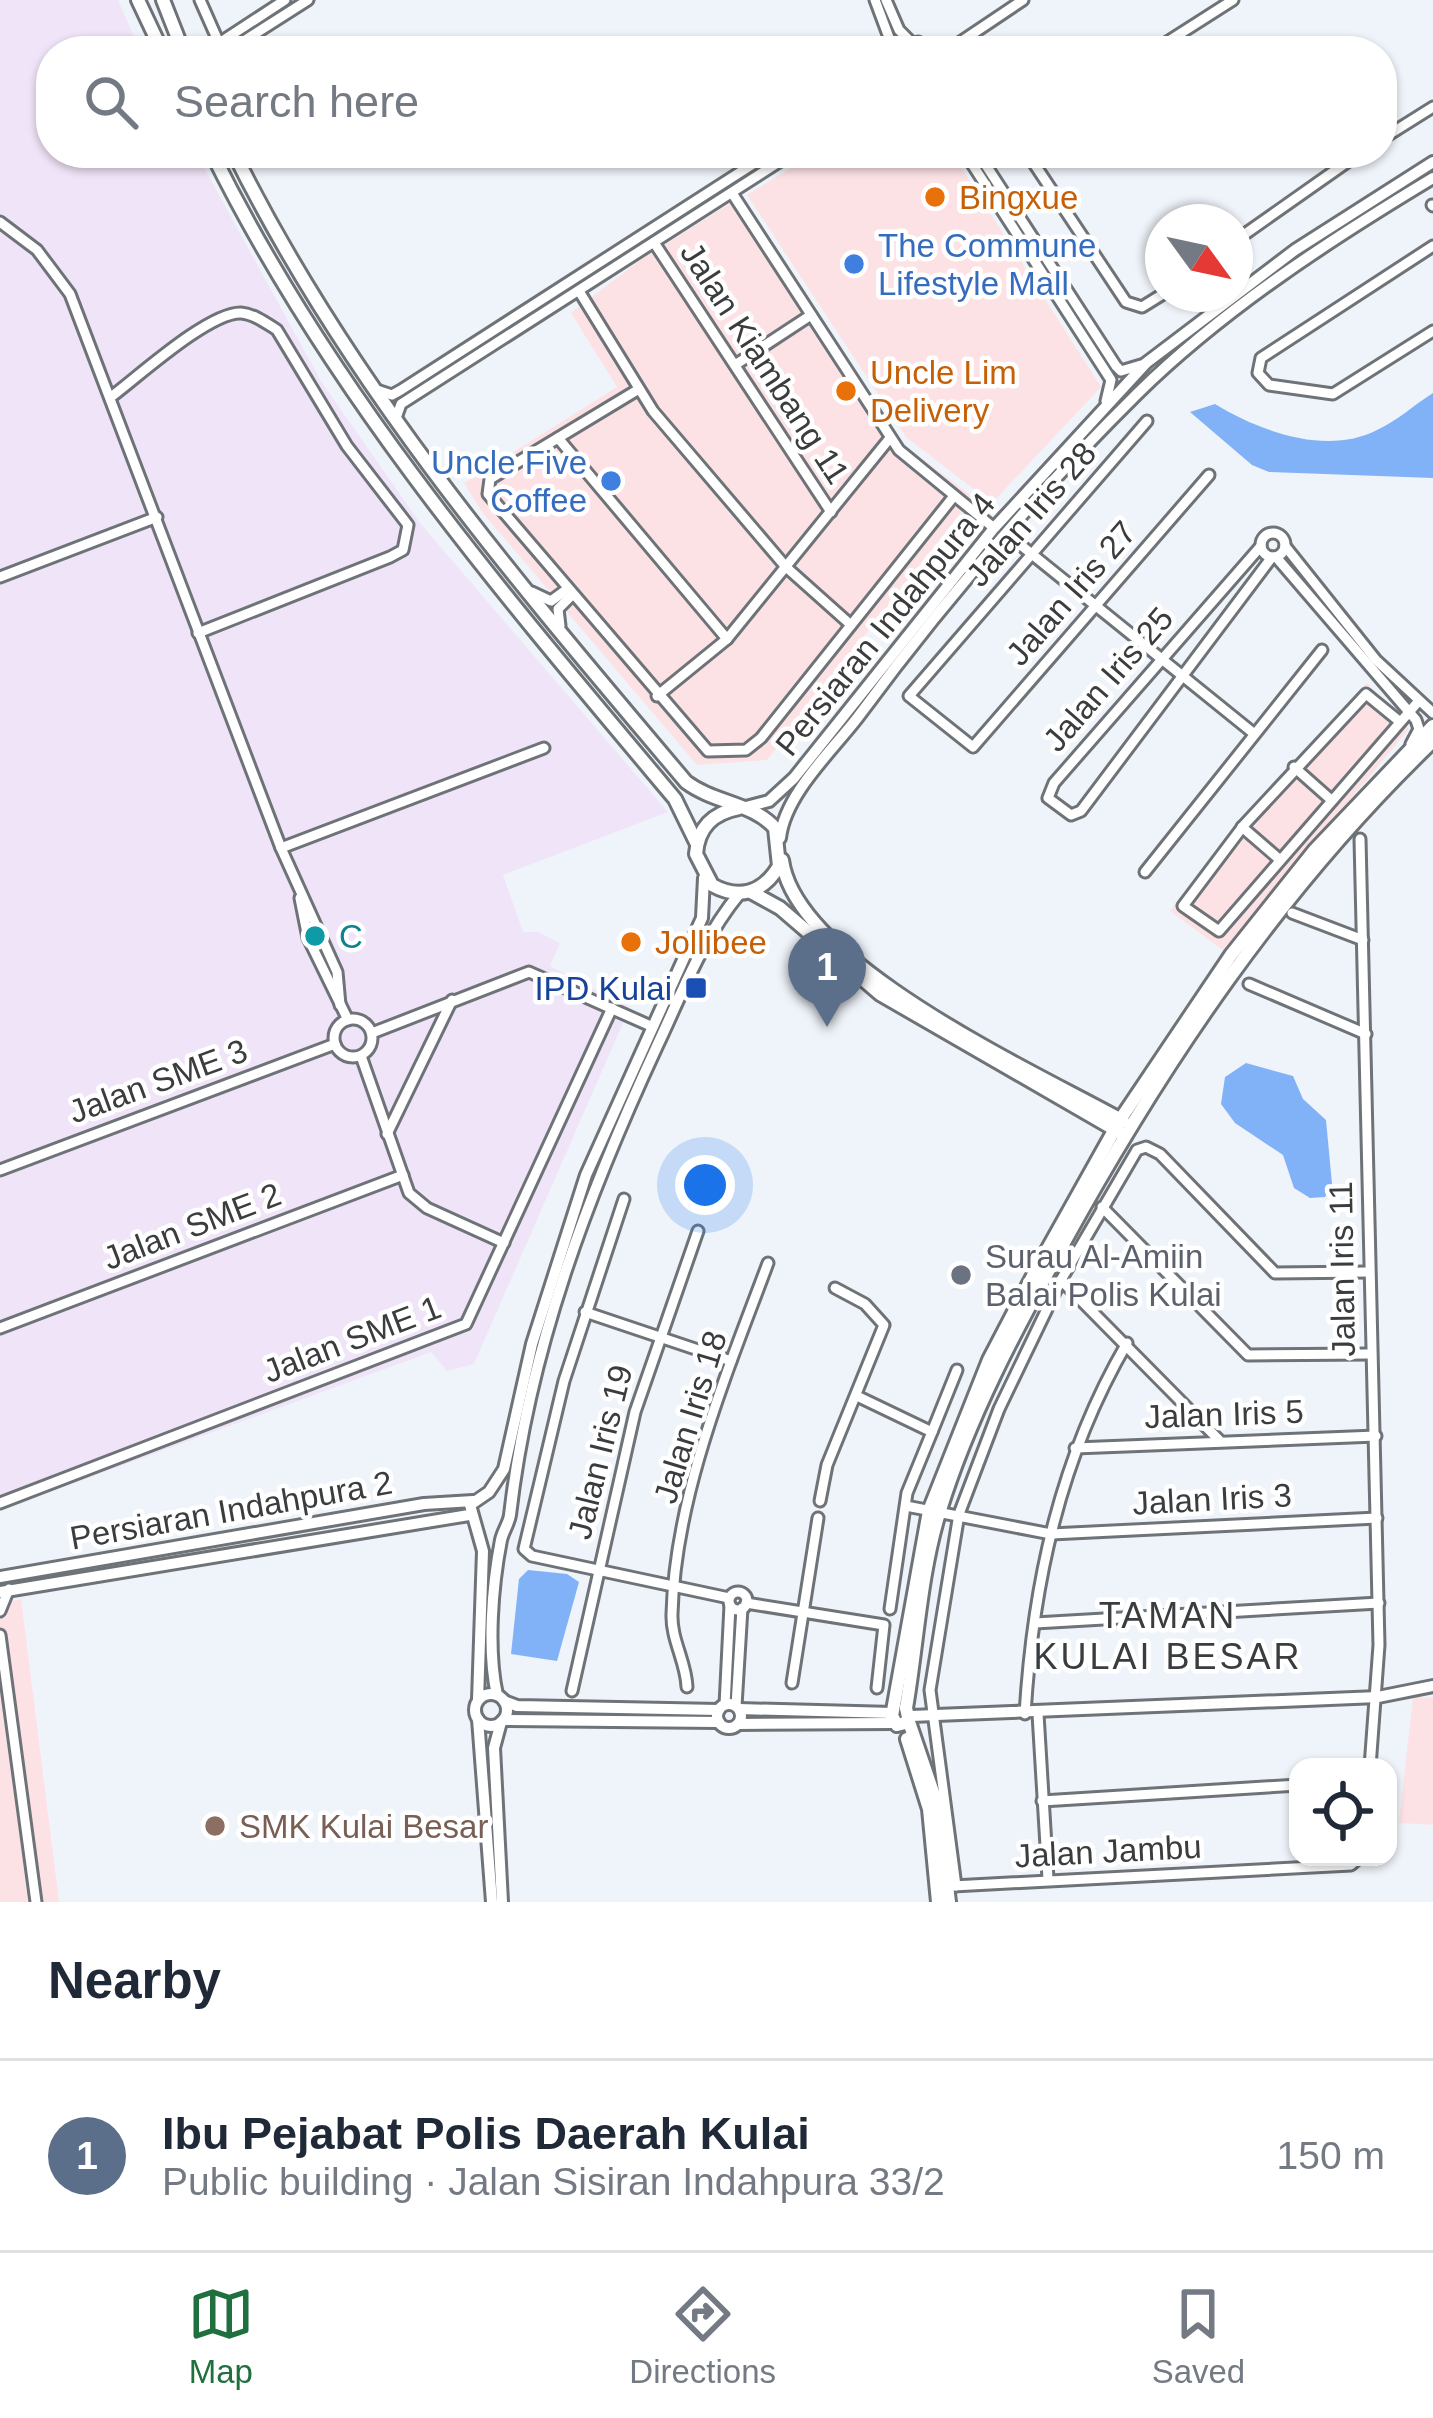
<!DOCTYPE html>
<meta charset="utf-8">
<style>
:root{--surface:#fff;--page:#f2f2f3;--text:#1f2937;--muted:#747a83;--line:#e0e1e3;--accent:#206f3f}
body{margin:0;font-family:Arial,sans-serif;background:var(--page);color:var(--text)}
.controls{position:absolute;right:36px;bottom:36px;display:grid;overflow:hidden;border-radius:24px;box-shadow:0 3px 9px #0004}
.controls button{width:108px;height:108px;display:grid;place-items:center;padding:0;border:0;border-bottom:3px solid var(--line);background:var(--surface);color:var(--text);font:60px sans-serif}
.compass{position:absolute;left:1145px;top:204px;width:108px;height:108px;border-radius:50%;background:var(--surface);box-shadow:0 3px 9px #0004;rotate:123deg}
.you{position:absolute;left:705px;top:1185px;width:42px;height:42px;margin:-30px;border:9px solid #fff;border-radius:50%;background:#1a73e8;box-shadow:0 0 0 18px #1a73e833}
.badge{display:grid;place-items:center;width:78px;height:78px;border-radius:50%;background:var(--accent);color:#fff;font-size:39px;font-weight:700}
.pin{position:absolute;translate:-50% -99px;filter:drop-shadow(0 3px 6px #0008)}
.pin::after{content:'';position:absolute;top:63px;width:42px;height:36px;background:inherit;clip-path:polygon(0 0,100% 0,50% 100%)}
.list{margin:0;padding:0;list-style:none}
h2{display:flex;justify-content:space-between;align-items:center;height:156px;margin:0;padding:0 48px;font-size:51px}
h2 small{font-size:39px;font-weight:400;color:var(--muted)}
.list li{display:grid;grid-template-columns:78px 1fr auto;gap:36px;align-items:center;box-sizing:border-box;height:192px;padding:0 48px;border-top:3px solid var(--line)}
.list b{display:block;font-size:45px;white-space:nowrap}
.list p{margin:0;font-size:39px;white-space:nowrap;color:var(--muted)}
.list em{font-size:39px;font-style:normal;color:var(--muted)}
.icon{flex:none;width:66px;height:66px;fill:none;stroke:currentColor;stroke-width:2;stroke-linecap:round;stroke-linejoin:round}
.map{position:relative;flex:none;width:1433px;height:1902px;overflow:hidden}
.search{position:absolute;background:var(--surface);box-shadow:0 3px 9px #0004;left:36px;right:36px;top:36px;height:132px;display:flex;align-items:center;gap:30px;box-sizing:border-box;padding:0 42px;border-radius:48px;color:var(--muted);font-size:45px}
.sheet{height:348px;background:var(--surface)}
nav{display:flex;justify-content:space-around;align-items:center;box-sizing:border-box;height:168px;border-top:3px solid var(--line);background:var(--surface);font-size:33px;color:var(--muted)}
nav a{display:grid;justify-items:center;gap:6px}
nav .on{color:var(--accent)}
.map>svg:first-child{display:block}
.commercial{fill:#fce2e5}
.industrial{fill:#f0e4f8}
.water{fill:#81b2f7}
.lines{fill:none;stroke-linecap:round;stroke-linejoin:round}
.minor-casing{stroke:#6e7378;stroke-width:15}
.tertiary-casing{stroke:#6e7378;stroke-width:16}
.secondary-casing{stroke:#6e7378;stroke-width:18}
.minor{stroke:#fff;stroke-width:9}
.tertiary{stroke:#fff;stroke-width:10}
.secondary{stroke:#fff;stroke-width:12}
.food-dot{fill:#e8710a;stroke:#fff;stroke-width:4.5}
.shop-dot{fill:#3f7fe0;stroke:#fff;stroke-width:4.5}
.culture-dot{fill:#0f9aa8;stroke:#fff;stroke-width:4.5}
.transit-dot{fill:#1a4fb4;stroke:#fff;stroke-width:4.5}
.worship-dot{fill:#6b7280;stroke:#fff;stroke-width:4.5}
.education-dot{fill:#8d6e63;stroke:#fff;stroke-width:4.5}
.labels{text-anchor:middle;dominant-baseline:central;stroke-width:9;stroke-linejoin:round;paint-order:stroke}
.food-label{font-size:33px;fill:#c56008;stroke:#fff;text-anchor:start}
.shop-label{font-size:33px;fill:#366cbe;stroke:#fff;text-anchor:start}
.street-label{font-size:33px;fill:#3a3c3e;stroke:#fff}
.culture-label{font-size:33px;fill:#0d838f;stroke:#fff;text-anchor:start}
.transit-label{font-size:33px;fill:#164399;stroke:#fff;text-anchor:end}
.worship-label{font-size:33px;fill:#5b616d;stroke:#fff;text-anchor:start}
.education-label{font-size:33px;fill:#785e54;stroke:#fff;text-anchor:start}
.neighbourhood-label{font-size:36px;letter-spacing:3px;fill:#3a3c3e;stroke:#fff}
</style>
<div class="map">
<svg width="1433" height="1902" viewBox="0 0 1433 1902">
<rect width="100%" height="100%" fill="#eff4fa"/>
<g class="commercial">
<path d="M815 153H952L1101 387 992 503 907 438 747 195Z"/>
<path d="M737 199 900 442 973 497 767 760 697 765 482 512 464 483 617 387 571 313 643 258Z"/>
<path d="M1367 683 1409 729 1224 951 1170 911 1284 771Z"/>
<path d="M21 1599 59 1902H0V1604Z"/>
<path d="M1413 1697 1433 1698V1825L1399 1823Z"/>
</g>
<path class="industrial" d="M0 0H118L140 51H51V153H196L321 381 420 523 668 812 503 875 523 932H538L560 943 550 966 630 1007 474 1364 447 1371 431 1352 0 1510Z"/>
<g class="water">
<path d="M1433 393V478L1269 472 1252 465 1190 412 1215 404C1259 431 1327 456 1377 430 1397 421 1414 405 1433 393Z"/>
<path d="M1246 1063 1293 1076 1303 1099 1326 1120 1332 1184 1325 1197 1310 1198 1294 1188 1283 1155 1235 1123 1221 1104 1225 1077Z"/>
<path d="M528 1570 567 1574 579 1582 557 1661 511 1654 519 1579Z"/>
</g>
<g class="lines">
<defs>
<g id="minor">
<path d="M200 0 219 43"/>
<path d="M875 0 894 51"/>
<path d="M886 0 899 30 912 43"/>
<path d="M207 51 285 0"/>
<path d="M228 51 308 0"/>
<path d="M899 51 918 42 936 51"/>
<path d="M947 51 1023 0"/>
<path d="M1153 51 1233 0"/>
<path d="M1382 139 1433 107"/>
<path d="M965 153 1111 380 1106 401"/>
<path d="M978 153 1116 366 1121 371 1141 365"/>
<path d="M1027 153 1126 302 1142 307 1163 294"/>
<path d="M732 193 899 450 994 528"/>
<path d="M1432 205 1433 206"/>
<path d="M0 222 37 250 70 294 281 848 337 972 340 1005"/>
<path d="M1235 241 1360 153"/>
<path d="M655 244 831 512"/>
<path d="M1433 246 1261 358 1258 373 1269 385 1333 394 1433 331"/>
<path d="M579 291 653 411 786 567 851 625"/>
<path d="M735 365 811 315"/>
<path d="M639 389 490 479 488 494 708 751 746 750 761 738 954 496"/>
<path d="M377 390 392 395 401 390 770 153"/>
<path d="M111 397C139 376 209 312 241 313 254 314 266 323 277 330L347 446 408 525 403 550 390 557 198 633"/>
<path d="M396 418 401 404 793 153"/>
<path d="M1147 421 909 696 973 747 1209 475"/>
<path d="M558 438 727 639"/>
<circle cx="1273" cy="545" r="12"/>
<path d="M1007 534 1252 732"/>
<path d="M1261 546 1054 783 1048 798 1071 815 1081 811 1272 557"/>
<path d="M1285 546 1376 660 1433 713"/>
<path d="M1276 557 1416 720 1419 729 1411 744"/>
<path d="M0 577 157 517"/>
<path d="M532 592 551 601 566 590"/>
<path d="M560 626 558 609 571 596"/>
<path d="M657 696 727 639 890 438"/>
<path d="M1399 721 1366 694 1244 825 1183 906 1219 931 1417 703"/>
<path d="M1294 767 1329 798"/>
<path d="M1242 827 1279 859"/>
<path d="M1360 839 1379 1645 1370 1767"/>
<path d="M281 848 544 748"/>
<path d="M1145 872 1322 650"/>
<path d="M300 898 308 938 348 1020"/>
<path d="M1292 913 1363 940"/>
<path d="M1249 984 1366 1034"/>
<circle cx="353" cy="1038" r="19"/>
<path d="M372 1033 529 972 653 1027"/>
<path d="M361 1056 409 1193 427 1208 504 1243"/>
<path d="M387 1134 452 1000"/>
<path d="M0 1170 335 1044"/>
<path d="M624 1199 564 1381 524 1549 532 1556 729 1598"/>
<path d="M1102 1207 1248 1355 1369 1354"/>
<path d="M1061 1280 1219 1440"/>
<path d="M585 1312 731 1361"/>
<path d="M0 1328 403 1175"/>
<path d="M859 1397 932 1432 907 1493 890 1609"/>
<path d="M932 1432 957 1370"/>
<path d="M1075 1448 1376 1436"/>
<path d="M820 1501 827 1465 884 1325 865 1304 835 1288"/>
<path d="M0 1503 466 1324 612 1008"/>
<path d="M906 1506 1051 1534 1377 1518"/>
<circle cx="738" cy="1601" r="9"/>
<path d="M746 1603 884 1625 877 1688"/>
<path d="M0 1611 9 1589"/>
<path d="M1035 1623 1379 1603"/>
<path d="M0 1635 36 1902"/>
<path d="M792 1683 818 1518"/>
<path d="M687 1687C686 1661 671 1640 672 1614 675 1495 727 1373 768 1263"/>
<path d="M572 1691 635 1412 698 1231"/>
<path d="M725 1705 730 1605"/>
<path d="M736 1706 742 1608"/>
<path d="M1025 1714C1033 1583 1060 1458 1127 1343"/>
<path d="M1038 1714 1048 1879"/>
<path d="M1042 1801 1298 1785"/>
<path d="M953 1886 1351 1865 1360 1857"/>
<path d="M956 1886 930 1690 959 1514 999 1409 1061 1280 1137 1150 1146 1147 1160 1154 1275 1273 1368 1272"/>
</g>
<g id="tertiary">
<path d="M742 808 769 801 794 778 994 528 1146 363 1295 250 1433 162"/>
<path d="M780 838C785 794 832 751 858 717 942 603 1038 492 1138 393 1225 308 1330 240 1433 178"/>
<path d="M0 1577 424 1504 473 1501"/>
<path d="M0 1592 469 1515"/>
<circle cx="491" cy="1710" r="16"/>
<path d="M497 1695C487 1650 492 1586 501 1540 503 1531 509 1523 510 1515 529 1349 587 1197 657 1046 682 993 702 939 739 894"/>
<path d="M478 1700 483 1551 470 1505 489 1492 504 1469 532 1344 586 1175 702 918 704 878"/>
<path d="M504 1701 517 1706 719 1710"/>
<circle cx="729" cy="1716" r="12"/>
<path d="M739 1709 893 1713"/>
<path d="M911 1716 1378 1697 1433 1686"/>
<path d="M478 1719 492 1902"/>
<path d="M503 1720 719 1722"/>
<path d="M501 1722 494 1748 502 1902"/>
<path d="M738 1724 894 1723"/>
</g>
<g id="secondary">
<path d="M138 0 162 51"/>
<path d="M163 0 183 51"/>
<path d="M212 153C331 394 503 594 675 799L696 842"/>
<path d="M234 153C350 388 519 584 686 782 714 803 753 803 775 828L779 866C763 893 739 900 712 885L696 854C698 827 713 813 739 808"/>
<path d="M782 860C796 964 1035 1072 1123 1121"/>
<path d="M751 892 780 908 880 994 1121 1133"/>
<path d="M906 1708 909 1722 897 1725 892 1716 929 1511 989 1360 1035 1272 1120 1120 1231 955 1314 851 1433 726"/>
<path d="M906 1708C917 1644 920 1573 940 1510 969 1417 1015 1331 1062 1246 1163 1062 1281 887 1433 741"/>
<path d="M909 1722 937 1804 949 1902"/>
<path d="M907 1739 929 1809 938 1902"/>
</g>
</defs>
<use href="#minor" class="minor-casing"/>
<use href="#tertiary" class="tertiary-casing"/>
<use href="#secondary" class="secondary-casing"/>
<use href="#minor" class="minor"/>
<use href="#tertiary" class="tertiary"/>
<use href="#secondary" class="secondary"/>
</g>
<g class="food-dot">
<circle cx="935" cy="197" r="12"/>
<circle cx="846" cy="391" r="12"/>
<circle cx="631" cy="942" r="12"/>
</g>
<g class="shop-dot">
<circle cx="854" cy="264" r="12"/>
<circle cx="611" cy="481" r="12"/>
</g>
<circle class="culture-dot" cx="315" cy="936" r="12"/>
<rect class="transit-dot" x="684" y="976" width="24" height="24" rx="6"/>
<circle class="worship-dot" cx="961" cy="1275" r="12"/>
<circle class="education-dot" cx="215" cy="1826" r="12"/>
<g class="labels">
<g class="food-label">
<text x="959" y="197">Bingxue</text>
<text x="870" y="372">Uncle Lim<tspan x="870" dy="38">Delivery</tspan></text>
<text x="655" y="942">Jollibee</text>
</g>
<g class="shop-label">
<text x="878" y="245">The Commune<tspan x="878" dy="38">Lifestyle Mall</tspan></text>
<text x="587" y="462" text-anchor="end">Uncle Five<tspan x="587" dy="38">Coffee</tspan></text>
</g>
<g class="street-label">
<text transform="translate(765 363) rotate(57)">Jalan Kiambang 11</text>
<text transform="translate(1031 514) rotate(-49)">Jalan Iris 28</text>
<text transform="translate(1071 593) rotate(-49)">Jalan Iris 27</text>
<text transform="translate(885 624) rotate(-51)">Persiaran Indahpura 4</text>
<text transform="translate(1108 679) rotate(-49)">Jalan Iris 25</text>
<text transform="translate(158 1081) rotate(-20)">Jalan SME 3</text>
<text transform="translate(192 1226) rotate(-21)">Jalan SME 2</text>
<text transform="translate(1342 1269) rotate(-91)">Jalan Iris 11</text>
<text transform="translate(352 1339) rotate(-21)">Jalan SME 1</text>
<text transform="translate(1224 1414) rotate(-2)">Jalan Iris 5</text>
<text transform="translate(690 1417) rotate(-73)">Jalan Iris 18</text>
<text transform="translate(600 1452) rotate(-76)">Jalan Iris 19</text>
<text transform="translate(1212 1499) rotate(-3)">Jalan Iris 3</text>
<text transform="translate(231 1510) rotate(-10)">Persiaran Indahpura 2</text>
<text transform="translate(1108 1851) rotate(-3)">Jalan Jambu</text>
</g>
<g class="culture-label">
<text x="339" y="936">C</text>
</g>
<g class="transit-label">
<text x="672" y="988">IPD Kulai</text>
</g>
<g class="worship-label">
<text x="985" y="1256">Surau Al-Amiin<tspan x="985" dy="38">Balai Polis Kulai</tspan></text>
</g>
<g class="education-label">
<text x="239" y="1826">SMK Kulai Besar</text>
</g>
<g class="neighbourhood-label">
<text x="1168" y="1615">TAMAN<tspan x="1168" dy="41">KULAI BESAR</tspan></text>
</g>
</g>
</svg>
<div class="controls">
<button><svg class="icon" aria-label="locate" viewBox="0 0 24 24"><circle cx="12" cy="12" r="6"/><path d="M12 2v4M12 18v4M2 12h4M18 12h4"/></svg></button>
</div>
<svg class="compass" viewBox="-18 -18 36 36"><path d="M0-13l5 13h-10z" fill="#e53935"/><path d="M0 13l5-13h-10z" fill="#747a83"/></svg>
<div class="you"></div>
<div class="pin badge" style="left:827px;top:1027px;background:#5c6f8a">1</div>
<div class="search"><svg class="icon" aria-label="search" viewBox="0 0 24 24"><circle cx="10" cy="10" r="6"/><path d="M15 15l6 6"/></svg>Search here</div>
</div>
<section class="sheet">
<h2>Nearby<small></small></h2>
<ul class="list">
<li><span class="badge" style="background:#5c6f8a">1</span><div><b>Ibu Pejabat Polis Daerah Kulai</b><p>Public building · Jalan Sisiran Indahpura 33/2</p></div><em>150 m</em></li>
</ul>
</section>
<nav>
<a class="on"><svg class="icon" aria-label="map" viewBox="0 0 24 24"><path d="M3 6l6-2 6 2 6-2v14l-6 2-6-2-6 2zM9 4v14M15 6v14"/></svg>Map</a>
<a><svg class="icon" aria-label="directions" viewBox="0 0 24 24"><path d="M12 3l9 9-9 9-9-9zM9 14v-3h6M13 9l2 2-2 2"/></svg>Directions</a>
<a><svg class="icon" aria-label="saved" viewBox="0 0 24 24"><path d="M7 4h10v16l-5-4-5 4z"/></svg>Saved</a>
</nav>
